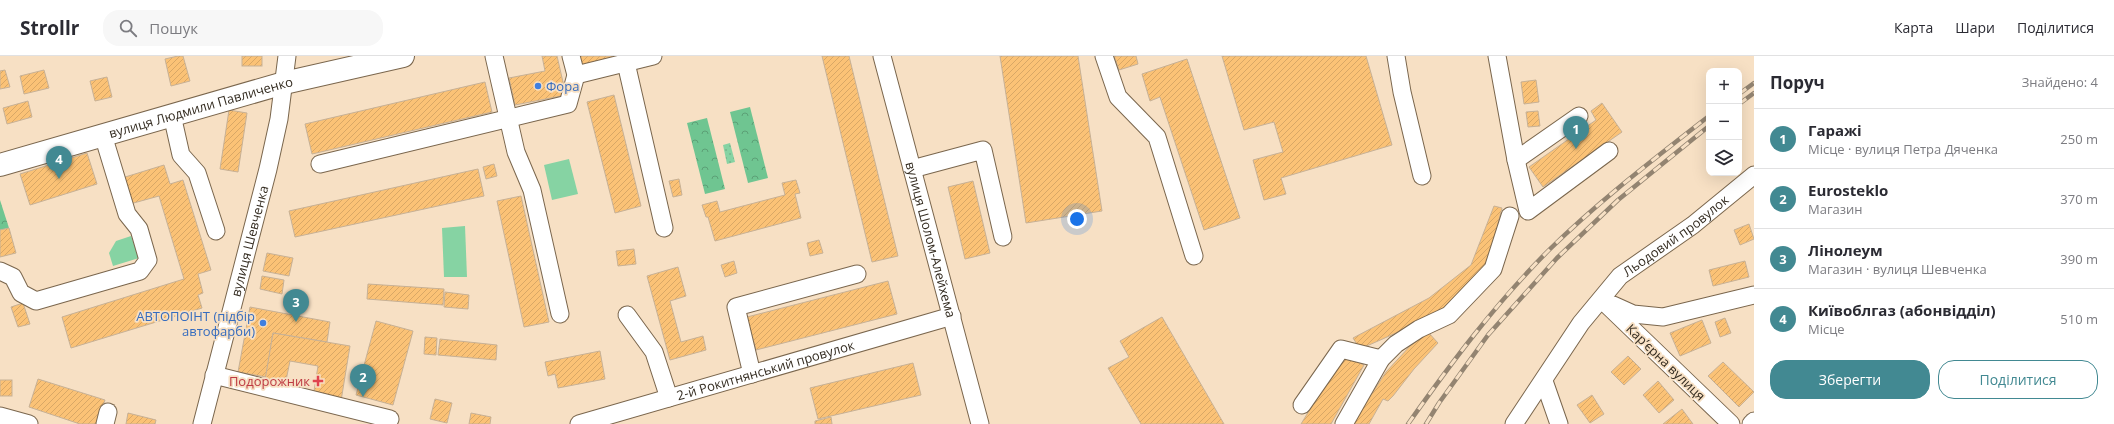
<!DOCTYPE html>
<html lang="uk">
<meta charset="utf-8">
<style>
:root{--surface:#fff;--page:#f7f7f7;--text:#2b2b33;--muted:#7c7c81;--line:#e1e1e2;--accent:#428992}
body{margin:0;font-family:"Open Sans",sans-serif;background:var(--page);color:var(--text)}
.controls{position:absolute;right:12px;top:12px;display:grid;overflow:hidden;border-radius:8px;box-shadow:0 4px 16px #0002}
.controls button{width:36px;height:36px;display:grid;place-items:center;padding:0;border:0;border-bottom:1px solid var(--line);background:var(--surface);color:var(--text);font:20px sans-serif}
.you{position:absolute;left:1077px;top:163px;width:14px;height:14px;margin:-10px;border:3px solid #fff;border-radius:50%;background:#1a73e8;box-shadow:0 0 0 6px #1a73e833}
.badge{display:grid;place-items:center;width:26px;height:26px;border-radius:50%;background:var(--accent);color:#fff;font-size:13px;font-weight:700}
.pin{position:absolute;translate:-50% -33px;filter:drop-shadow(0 1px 2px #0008)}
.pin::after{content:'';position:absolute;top:21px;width:14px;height:12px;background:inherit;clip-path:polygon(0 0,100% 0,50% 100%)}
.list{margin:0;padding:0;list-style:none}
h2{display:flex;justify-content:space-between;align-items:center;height:52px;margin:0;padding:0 16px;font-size:17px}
h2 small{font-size:13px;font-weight:400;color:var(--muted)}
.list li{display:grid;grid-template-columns:26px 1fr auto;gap:12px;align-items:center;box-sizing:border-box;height:60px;padding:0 16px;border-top:1px solid var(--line)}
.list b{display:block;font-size:15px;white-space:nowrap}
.list p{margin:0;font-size:13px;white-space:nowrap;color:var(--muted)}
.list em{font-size:13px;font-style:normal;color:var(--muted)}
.actions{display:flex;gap:8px;padding:12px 16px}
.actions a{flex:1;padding:9px 0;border:1px solid var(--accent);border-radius:16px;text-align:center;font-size:14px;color:var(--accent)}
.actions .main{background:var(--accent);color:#fff}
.icon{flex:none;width:22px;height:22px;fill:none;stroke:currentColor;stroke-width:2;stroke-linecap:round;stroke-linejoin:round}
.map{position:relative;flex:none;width:1754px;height:368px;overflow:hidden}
header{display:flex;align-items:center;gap:24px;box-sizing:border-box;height:56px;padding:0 20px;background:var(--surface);border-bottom:1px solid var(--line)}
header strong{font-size:19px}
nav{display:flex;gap:22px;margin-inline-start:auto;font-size:14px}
.search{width:280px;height:36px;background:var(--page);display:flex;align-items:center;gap:10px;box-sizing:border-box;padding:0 14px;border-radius:16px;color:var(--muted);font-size:15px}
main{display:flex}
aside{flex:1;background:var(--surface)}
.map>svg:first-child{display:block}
.grass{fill:url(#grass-dots)}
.forest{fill:url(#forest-crowns)}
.green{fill:#86d3a3}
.building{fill:url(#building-hatch);stroke:#c7b196}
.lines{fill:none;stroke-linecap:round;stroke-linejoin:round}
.minor-casing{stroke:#7a664d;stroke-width:19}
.major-casing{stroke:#7a664d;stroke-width:24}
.minor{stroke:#fff;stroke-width:17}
.major{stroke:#fff;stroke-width:22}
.rail-casing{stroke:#938471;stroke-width:4.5}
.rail{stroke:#f7e0c4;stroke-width:3;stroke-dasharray:9;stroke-linecap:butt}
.shop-dot{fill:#3f7fe0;stroke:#f7e0c4;stroke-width:1.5}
.health-dot{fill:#e0444e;stroke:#f7e0c4;stroke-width:1.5}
.labels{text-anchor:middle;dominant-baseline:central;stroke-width:3.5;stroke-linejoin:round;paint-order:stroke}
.shop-label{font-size:13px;fill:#366cbe;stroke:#f7e0c4;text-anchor:start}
.street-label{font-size:13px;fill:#342c21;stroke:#f7e0c4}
.health-label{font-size:13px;fill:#be3a42;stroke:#f7e0c4;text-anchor:end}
</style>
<header>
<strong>Strollr</strong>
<div class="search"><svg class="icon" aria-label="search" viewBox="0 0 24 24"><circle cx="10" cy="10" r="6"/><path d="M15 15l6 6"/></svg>Пошук</div>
<nav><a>Карта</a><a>Шари</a><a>Поділитися</a></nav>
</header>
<main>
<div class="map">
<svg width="1754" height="368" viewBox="0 0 1754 368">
<defs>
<pattern id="grass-dots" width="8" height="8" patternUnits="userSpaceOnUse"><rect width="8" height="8" fill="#86d3a3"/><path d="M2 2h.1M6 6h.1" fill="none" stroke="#74b58c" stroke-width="1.8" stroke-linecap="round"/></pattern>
<pattern id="forest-crowns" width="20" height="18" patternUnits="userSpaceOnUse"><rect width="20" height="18" fill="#6fc591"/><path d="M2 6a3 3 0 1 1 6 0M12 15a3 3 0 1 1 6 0" fill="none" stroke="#5ca076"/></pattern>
<pattern id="building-hatch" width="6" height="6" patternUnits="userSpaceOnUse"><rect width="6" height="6" fill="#fbc276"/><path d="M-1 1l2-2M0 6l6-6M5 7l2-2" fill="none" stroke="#d8a766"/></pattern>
</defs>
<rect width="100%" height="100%" fill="#f7e0c4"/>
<path class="grass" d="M730 87 735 106 727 108 723 89Z"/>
<g class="forest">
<path d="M750 51 768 122 748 127 730 56Z"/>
<path d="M707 62 725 133 705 138 687 67Z"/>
<path d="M0 144 9 172 0 174Z"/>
</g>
<g class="green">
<path d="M569 103 578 138 552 144 544 109Z"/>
<path d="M465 170 467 221H444L442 172Z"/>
<path d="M131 180 139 202 113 210 109 197 116 185Z"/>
</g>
<g class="building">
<path d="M178 0H183L190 25 171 30 165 3Z"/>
<rect x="242" y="0" width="20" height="10"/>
<path d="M542 0H557L566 39 515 49 509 22 545 15Z"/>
<path d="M577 0H629L579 11Z"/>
<path d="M822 0H849L898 200 872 206Z"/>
<path d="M1000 0H1078L1102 155 1026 167Z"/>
<path d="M1114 0H1136L1138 8 1119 14Z"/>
<path d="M1222 0H1366L1392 89 1281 122 1286 138 1264 144 1253 104 1283 96 1274 66 1244 74Z"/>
<path d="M1187 3 1240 162 1204 174 1160 41 1150 45 1142 18Z"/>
<path d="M5 14 10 31 0 33V15Z"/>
<path d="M44 14 49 32 24 38 20 20Z"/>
<path d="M107 21 112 41 95 45 90 25Z"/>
<path d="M1536 24 1539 46 1524 48 1521 26Z"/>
<path d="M485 26 492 56 312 98 305 68Z"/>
<path d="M614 39 641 150 615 157 587 46Z"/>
<path d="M28 45 32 61 7 68 3 52Z"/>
<path d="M1602 47 1622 76 1543 131 1529 111 1596 64 1591 55Z"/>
<path d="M229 54 247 57 238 116 220 113Z"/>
<path d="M1538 55 1540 70 1528 71 1526 56Z"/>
<path d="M87 97 97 128 30 149 20 118Z"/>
<path d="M494 108 497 120 486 123 483 111Z"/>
<path d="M164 109 170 128 183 124 211 214 198 218 203 237 198 239 202 252 71 292 62 261 184 223 159 140 130 148 122 122Z"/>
<path d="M478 113 484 140 295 181 289 155Z"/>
<path d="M679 123 682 139 673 141 669 125Z"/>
<path d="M796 124 800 137 795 138 801 162 715 185 708 161H706L702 149 717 145 720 156 785 139 782 127Z"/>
<path d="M973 125 990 197 965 203 948 131Z"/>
<path d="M521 140 549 266 524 271 497 145Z"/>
<path d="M1494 150 1502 152 1487 211 1441 257 1360 293 1353 282 1429 242 1471 209Z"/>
<path d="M1749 168 1754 183 1740 189 1734 174Z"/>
<path d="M9 172 16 197 0 201V174Z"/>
<path d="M819 184 823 197 810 200 807 187Z"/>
<path d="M634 193 636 208 618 210 616 195Z"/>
<path d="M267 197 293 202 289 220 263 215Z"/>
<path d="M734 205 737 217 725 221 721 209Z"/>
<path d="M1745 205 1749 221 1713 230 1709 214Z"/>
<path d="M678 211 686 240 670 245 681 286 703 280 706 294 670 304 647 220Z"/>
<path d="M262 220 284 224 282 238 260 233Z"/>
<path d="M888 225 897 258 756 294 747 261Z"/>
<path d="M368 228 444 233 443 249 367 243Z"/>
<path d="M445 236 469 239 468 253 444 251Z"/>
<path d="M23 247 30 268 18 271 11 251Z"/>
<path d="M250 251 330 266 327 286 273 277 266 321 238 316Z"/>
<path d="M1162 261 1224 368H1141L1108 312 1129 301 1120 285Z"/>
<path d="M1725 262 1731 277 1720 281 1715 266Z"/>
<path d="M1702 264 1711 287 1680 300 1670 277Z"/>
<path d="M376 265 413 275 393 349 356 339Z"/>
<path d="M1428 276 1438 287 1414 313 1393 340 1388 345 1383 343 1369 368H1352L1386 316 1410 290Z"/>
<path d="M273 277 350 290 341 345 313 341 318 310 290 305 284 334 264 330Z"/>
<path d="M425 281 437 282 436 299 424 298Z"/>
<path d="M440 283 497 289 496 304 438 299Z"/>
<path d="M600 295 605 323 558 332 555 318 548 320 545 306Z"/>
<path d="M1343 299 1364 309 1331 368H1301Z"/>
<path d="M1628 300 1641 313 1624 329 1611 316Z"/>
<path d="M1723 306 1754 336 1739 351 1708 320Z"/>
<path d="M913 307 921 339 818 363 810 332Z"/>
<path d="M38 323 105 344 97 368H80L29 351Z"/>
<rect x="0" y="324" width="12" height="16"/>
<path d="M1658 325 1674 344 1659 357 1643 339Z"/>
<path d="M1592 339 1604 358 1590 367 1577 349Z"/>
<path d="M435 343 452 347 447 367 430 363Z"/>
<path d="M1682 353 1693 368H1663Z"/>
<path d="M128 357 156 364 155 368H126Z"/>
<path d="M471 357 491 361 490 368H469Z"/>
<path d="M831 361 832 368H815V365Z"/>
</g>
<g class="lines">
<defs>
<g id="minor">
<path d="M494 0 516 96 532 134 560 258"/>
<path id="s1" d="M882 0 980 368"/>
<path d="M1104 0 1118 41 1157 81 1194 200"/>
<path d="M1396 0 1402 36 1422 120"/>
<path d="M1497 0 1516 104 1528 155 1609 95"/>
<path d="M626 7 664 172"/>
<path d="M576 19 653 0"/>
<path d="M172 59 181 99 197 117 216 175"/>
<path d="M1516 104 1579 60"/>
<path d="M320 108 568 48 576 19 571 0"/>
<path d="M912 113 983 94 1003 181"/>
<path d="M0 215 13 221 21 237 36 245 140 215 148 204 139 173 127 158 103 79"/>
<path d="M1602 244 1731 368"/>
<path d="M1613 249 1633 258 1663 261 1754 239"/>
<path d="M627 259 654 296 669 342"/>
<path d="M752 318 736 251 857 218"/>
<path d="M214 319 390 363"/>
<path d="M1544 325 1559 368"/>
<path d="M1302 349 1341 293 1381 303"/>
<path d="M0 360 29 368"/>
<path d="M105 368 108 356"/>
<path id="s2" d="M202 368 268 113 279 63 287 0"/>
<path id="s3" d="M579 368 952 260"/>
<path d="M1344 368 1381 303 1396 288 1419 273 1449 259 1493 213 1510 160"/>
<path id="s4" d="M1514 368 1581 267 1620 220 1693 169 1754 119"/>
<path d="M1751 368 1754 365"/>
</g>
<g id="major">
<path id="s5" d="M0 109 284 27 403 0"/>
</g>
</defs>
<use href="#minor" class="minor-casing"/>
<use href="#major" class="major-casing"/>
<use href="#minor" class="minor"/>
<use href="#major" class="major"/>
<defs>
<g id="rail">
<path d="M1739 38 1754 27"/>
<path d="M1739 48 1754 37"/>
<path d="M1408 368C1451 307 1496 247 1549 194 1599 145 1654 103 1709 60"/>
<path d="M1426 368 1439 347 1488 279 1557 202 1618 144 1709 70"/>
</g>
</defs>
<use href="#rail" class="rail-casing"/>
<use href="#rail" class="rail"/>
</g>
<g class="shop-dot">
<circle cx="538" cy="30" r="4"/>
<circle cx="263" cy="267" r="4"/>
</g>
<path class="health-dot" d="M316 319h4v4h4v4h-4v4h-4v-4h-4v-4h4z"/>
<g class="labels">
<g class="shop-label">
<text x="546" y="30">Фора</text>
<text x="255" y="260" text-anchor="end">АВТОПОІНТ (підбір<tspan x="255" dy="15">автофарби)</tspan></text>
</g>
<g class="street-label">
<text stroke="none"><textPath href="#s5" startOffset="209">вулиця Людмили Павличенко</textPath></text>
<text stroke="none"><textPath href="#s4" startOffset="251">Льодовий провулок</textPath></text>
<text stroke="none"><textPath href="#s1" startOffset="190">вулиця Шолом-Алейхема</textPath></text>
<text stroke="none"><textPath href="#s2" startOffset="189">вулиця Шевченка</textPath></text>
<text transform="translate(1666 306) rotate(44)">Карʼєрна вулиця</text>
<text stroke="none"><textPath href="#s3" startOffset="194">2-й Рокитнянський провулок</textPath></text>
</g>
<g class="health-label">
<text x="310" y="325">Подорожник</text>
</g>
</g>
</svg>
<div class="controls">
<button>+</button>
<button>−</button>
<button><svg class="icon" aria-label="layers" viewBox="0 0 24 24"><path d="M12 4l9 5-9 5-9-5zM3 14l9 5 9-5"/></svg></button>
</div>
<div class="you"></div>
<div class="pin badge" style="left:1576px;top:93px">1</div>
<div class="pin badge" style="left:363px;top:341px">2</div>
<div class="pin badge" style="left:296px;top:266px">3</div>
<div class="pin badge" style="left:59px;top:123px">4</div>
</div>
<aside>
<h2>Поруч<small>Знайдено: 4</small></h2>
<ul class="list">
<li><span class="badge">1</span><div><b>Гаражі</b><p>Місце · вулиця Петра Дяченка</p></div><em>250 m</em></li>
<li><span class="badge">2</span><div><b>Eurosteklo</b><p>Магазин</p></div><em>370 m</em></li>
<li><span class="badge">3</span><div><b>Лінолеум</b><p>Магазин · вулиця Шевченка</p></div><em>390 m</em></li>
<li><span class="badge">4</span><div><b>Київоблгаз (абонвідділ)</b><p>Місце</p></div><em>510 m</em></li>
</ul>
<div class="actions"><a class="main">Зберегти</a><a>Поділитися</a></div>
</aside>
</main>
